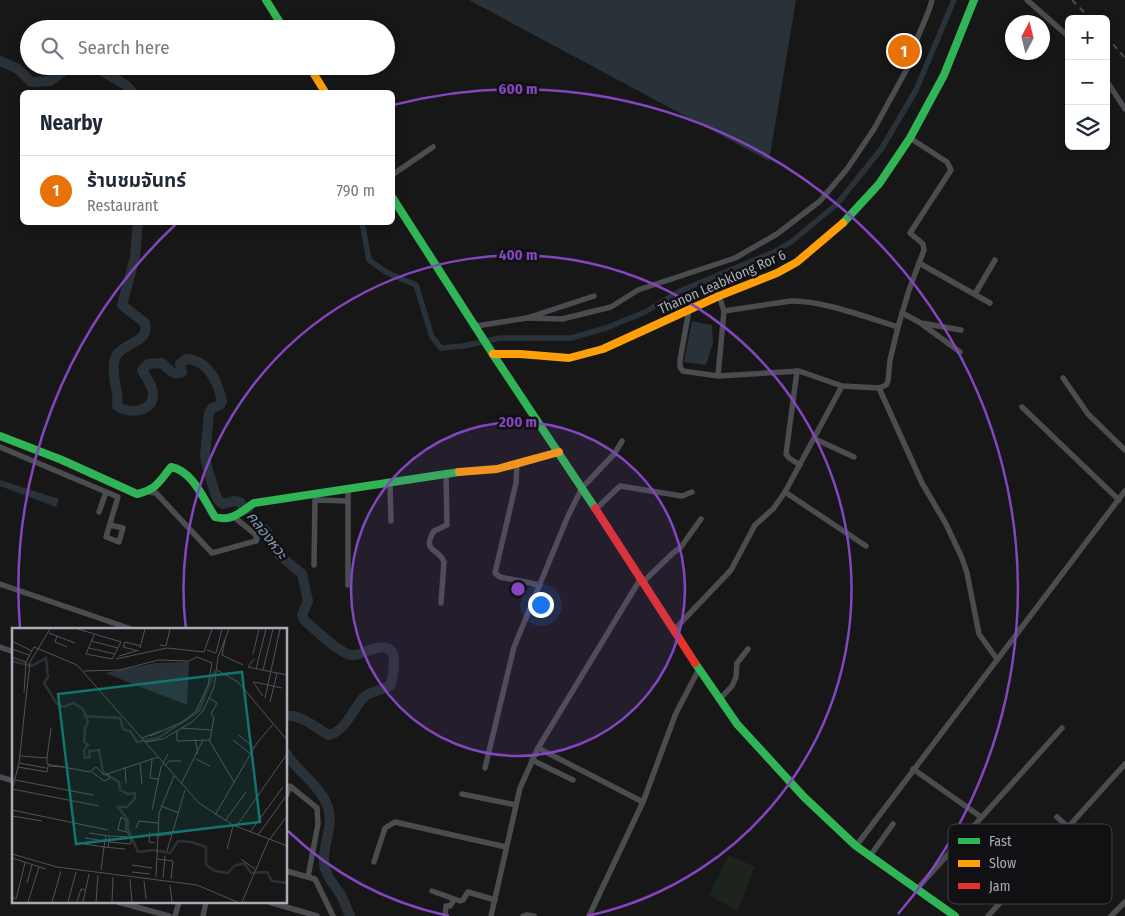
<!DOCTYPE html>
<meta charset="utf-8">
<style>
:root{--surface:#fff;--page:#f6f6f7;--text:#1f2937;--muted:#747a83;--line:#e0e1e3;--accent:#7c3aed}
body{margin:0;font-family:"Fira Sans Condensed","Noto Sans Thai",sans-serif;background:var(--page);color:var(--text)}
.controls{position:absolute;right:15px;top:15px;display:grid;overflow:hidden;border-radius:8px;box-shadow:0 2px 8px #0003}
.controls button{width:45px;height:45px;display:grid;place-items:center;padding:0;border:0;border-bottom:1px solid var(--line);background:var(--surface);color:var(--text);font:25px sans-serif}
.compass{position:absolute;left:1005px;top:15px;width:45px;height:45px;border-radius:50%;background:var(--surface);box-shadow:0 2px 8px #0003;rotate:7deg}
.you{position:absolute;left:540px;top:604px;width:18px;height:18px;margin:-12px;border:4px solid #fff;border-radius:50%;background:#1a73e8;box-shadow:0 0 0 8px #1a73e833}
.badge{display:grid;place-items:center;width:32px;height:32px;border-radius:50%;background:var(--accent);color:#fff;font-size:16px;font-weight:700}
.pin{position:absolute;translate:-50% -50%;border:2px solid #fff;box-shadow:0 1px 5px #0006}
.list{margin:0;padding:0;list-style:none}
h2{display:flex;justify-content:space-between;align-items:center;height:65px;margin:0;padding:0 20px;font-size:21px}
h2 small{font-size:16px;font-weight:400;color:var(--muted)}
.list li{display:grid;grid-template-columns:32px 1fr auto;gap:15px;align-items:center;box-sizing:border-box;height:70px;padding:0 20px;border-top:1px solid var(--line)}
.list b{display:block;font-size:19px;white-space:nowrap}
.list p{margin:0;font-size:16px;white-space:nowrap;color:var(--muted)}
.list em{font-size:16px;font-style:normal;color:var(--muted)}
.icon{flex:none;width:28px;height:28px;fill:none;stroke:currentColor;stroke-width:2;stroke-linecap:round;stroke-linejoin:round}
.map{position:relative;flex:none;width:1125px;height:916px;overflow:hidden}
.search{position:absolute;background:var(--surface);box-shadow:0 2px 8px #0003;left:20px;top:20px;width:375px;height:55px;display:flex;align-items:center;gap:12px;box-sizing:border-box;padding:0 18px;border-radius:28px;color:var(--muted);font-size:19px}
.panel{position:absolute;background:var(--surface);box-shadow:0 2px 8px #0003;left:20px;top:90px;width:375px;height:135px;border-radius:8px}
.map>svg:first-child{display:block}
.green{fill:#1d241e}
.water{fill:#2a3239}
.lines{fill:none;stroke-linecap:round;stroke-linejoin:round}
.canal{stroke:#2a3239;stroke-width:5.5}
.river{stroke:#2a3239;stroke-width:10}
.street{stroke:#4b4c50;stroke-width:5.5}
.fast{stroke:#30b455;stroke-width:8}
.slow{stroke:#ff9f0a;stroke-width:8}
.jam{stroke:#e5322d;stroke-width:8}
.rail{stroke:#4b4c4f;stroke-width:2;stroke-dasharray:6 5;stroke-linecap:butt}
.ring{fill:none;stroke:#8446be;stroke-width:2.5}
.labels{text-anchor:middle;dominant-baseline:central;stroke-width:5;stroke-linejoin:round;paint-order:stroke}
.street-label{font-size:14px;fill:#a8adb8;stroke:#111113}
.water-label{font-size:15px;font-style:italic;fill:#7f9bb3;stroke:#111113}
.inset-river{fill:none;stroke:#2a3239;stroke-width:2.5}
.inset-road{fill:none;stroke:#515357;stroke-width:1}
.view{fill:#0f766e;fill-opacity:0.15;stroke:#0f766e;stroke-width:2.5}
.inset-edge{fill:none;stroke:#a8adb8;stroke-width:2.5}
.key{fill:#111113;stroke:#3e4045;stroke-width:1}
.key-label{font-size:14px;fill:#a8adb8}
.centre{fill:#8446be;stroke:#111113;stroke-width:2.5}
.ring-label{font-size:15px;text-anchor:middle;font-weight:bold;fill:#8446be;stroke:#111113;stroke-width:5;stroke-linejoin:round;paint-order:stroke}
</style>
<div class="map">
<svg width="1125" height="916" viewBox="0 0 1125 916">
<rect width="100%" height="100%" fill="#171717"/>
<path class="green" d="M729 855 755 867 737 911 709 895Z"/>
<g class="water">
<path d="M469 0H796L769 161Z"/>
<path d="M692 321 712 325 713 343 706 365 684 362Z"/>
<path d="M0 480 59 499 56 507 0 486Z"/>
</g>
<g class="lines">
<path class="canal" d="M362 222 369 260 386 272 416 285 432 337 441 348 463 346 500 338H571L606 328 645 312 680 291 774 252 791 242 837 204 882 148 916 90 954 0"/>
<g class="river">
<path d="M0 61 18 69 31 82 50 81 68 68 75 66"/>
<path d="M93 66 126 85 132 92"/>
<path d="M138 222 135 257 122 305 145 323C150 343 124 342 116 356 111 366 115 383 117 394 118 398 117 402 117 406 127 414 152 413 153 396 154 386 146 378 142 370L148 364 162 363C168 368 173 377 182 372L180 364 186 359C209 360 218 383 222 401L220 405 212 408 209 413 205 456 208 470 216 496 219 501 223 504 234 501 240 502 251 517 266 531 279 555 302 574 308 601 302 615 304 620C314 628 338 653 351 655 357 656 364 652 370 650 400 639 395 663 391 685 382 691 371 690 363 698 353 710 345 731 329 735 315 728 302 714 286 716"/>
<path d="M286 753C298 773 321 785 328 808 334 826 323 843 324 861 324 875 334 884 341 895 344 901 347 909 350 916"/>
</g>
<g class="street">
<path d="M1027 0 1069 37"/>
<path d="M1106 80 1125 109"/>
<path d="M392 175 433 147"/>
<path d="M919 263 990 303"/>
<path d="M975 294 995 260"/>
<path d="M719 296 724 311 791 301C821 300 869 318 898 327"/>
<path d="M689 310 680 360V367L683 371 718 376 799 371 842 386 879 388 886 385 888 381 890 360 898 327 909 290 924 250 923 244 910 233 951 170 947 162 910 138"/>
<path d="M902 313 919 322 960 352"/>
<path d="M527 318 562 319 611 307 638 290 735 258 777 234 820 201 847 169 874 129 914 56C914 37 928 19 932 0"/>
<path d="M921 323 961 330"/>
<path d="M476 326 527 318 594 296"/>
<path d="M797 371 786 454 789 458 800 465"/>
<path d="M718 376 724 311"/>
<path d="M1063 378 1088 414 1125 450"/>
<path d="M879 388 922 483 946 524 962 558 967 573 979 634 997 659"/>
<path d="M1022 407 1119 500"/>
<path d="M815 439 854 457"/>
<path d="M0 447 118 497 106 537 119 542 123 528 110 525"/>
<path d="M517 464 516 483 495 573 500 577 540 585"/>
<path d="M390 483 391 521"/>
<path d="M149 492 156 493 212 553 256 541 257 539 255 534 234 517"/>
<path d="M785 492 866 546"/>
<path d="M596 509 620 486 682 496 692 492"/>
<path d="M99 512 106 492"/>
<path d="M314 565 315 500 348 501"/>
<path d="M643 582 673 553 681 547 701 519"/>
<path d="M0 584 134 630"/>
<path d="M348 585V489"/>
<path d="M441 603 444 562C439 548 421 552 434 531L447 525 446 474"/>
<path d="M674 630 731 570 755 525 773 509 785 492 842 386"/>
<path d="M0 647 14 652"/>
<path d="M719 700 732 686 736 677 737 663 748 649"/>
<path d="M538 748 643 802"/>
<path d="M532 760 573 780"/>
<path d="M485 768 514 647 568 516 582 488 615 453 622 441"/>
<path d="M913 769 981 817"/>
<path d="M0 777 14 781"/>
<path d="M462 794 516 805"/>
<path d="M286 796 290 786 317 808 318 824 308 877"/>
<path d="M1057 817 1068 827"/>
<path d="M856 846 1125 491"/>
<path d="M870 856 893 824"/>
<path d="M374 862 385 828 395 822 506 847"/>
<path d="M286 871 315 879 333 916"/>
<path d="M916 890 1062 728"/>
<path d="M432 891 460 901 463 900 468 892 495 900"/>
<path d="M118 902 169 916"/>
<path d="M269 902 317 916"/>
<path d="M175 916 179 902"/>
<path d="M203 916 206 902"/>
<path d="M445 916 446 906H450L454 900"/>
<path d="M491 916 520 788 538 748 641 578"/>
<path d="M523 916 526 915 534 916"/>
<path d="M589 916 643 802 676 713 699 669"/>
<path d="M988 916 1125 764"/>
<path d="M1111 916 1125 902"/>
</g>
<g class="fast">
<path d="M266 0 284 29"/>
<path d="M392 197 496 359 595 508"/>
<path d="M843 223 879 184 910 138 944 75 974 0"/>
<path d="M0 436 62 460 137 494C157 489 159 482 171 467 193 471 204 500 215 517 231 522 241 512 254 503L459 472"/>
<path d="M695 663 737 724 804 797 856 846 955 916"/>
</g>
<g class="slow">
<path d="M309 66 325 92"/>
<path d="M493 354H520L569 358 603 349 719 296 777 273 797 262 843 223"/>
<path d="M459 472 497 469 559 452"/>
</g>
<path class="jam" d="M595 508 695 663"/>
<g class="rail">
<path d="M1072 0 1091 19"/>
<path d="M1106 36 1125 58"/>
</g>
</g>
<circle cx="518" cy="589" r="167" fill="#8446be" fill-opacity=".12"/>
<g class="ring">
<circle cx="518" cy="589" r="167"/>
<path d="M449 916A334 334 0 0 1 288 831M186 630A334 334 0 1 1 587 916"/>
<path d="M20 628A500 500 0 0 1 177 223M393 105A500 500 0 0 1 898 914"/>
</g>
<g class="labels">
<g class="street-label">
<text transform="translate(722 282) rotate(-24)">Thanon Leabklong Ror 6</text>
</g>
<g class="water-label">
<text transform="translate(267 535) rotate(52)">คลองหวะ</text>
</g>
</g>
<g transform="translate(12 628)">
<rect width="275" height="275" fill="#171717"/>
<path d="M177 34 175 77 93 45 143 35Z" fill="#2a3239"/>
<path class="inset-river" d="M0 33 20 38 34 30 36 49 32 55 45 76 52 79 61 75 71 81 76 94 73 100 72 114 76 117 72 122 73 130 78 129 77 123 87 122 91 144 107 154 108 162 116 166 123 165V170L115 179H106L116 192V201L126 224 142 222 158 225 166 213 179 214 194 219V237L203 243 216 245 222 238 232 235 239 245 255 244 260 253 275 255M72 88 108 90 111 101 119 104 125 114 146 110 187 83 203 42"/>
<path class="inset-road" d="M66 1 109 14 100 31 74 26 82 7M37 5 63 15M45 8 43 14 55 19M213 12 210 27 231 37M0 13 20 23M79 13 106 20M148 17 154 18 158 1M77 20 103 26M128 20 133 1M0 21 17 27M195 22 204 25 210 1M127 23 111 19 113 14 129 18M241 26 247 1M107 28 124 23M0 29 14 34 22 19 65 37 187 175 221 197 275 218M104 31 155 20 192 24 200 1M242 31 236 39 275 47M244 41 254 1M205 42 226 54 275 112M251 42 261 1M72 43 108 42 146 32 177 33 185 29 200 35 196 57 184 83 171 94 138 108M241 54 251 68M242 54 270 60M12 65 14 34M253 70 268 1M258 74 265 45M169 100 199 102M165 103V113L198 112 202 89 199 86 205 75 197 70M227 107 242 120M130 110 149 103M183 111 186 126M197 112 222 154M221 112 239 126M134 114 151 111 180 94 191 83 202 59 206 29 217 1M8 128 35 130 39 100M35 130V136L78 144 84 139 92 147 146 129M184 131 198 138M140 132 138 150 146 151M7 135 34 140M128 135 130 156M153 138 157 133H169M6 139 35 144 36 138 52 139M113 139 114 155M80 144 92 153 98 150 94 146M3 152 81 167M169 156 191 112M0 161 87 178M0 162 7 135 18 34 38 1M149 178 167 185M0 182 96 202M140 182 149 139 156 126M203 187 245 115 261 96M0 188 30 193M109 189 114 192V203M213 193 234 164M224 199 275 126M124 200 127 193 146 195M138 204 137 214 143 215M238 204 271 159M77 205 98 208 96 219M94 207 92 219 113 221M246 207 275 167M98 208 119 209 115 204 106 202 109 189M144 208 160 206M73 210 93 213M258 211 275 188M97 214 119 216V209M72 216 92 219 89 242M215 221 221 198M155 223 173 162M0 226 45 239 185 257 225 274M0 230 34 241M145 231 161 233 159 251M229 231 243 241M120 237 140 240M120 244 138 246M144 249 147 185 162 148M151 250 153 228M118 251 120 274M132 253 134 271M15 255 20 237M158 257 160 274M0 269 4 271 13 235M16 274 27 239M40 274 49 243M56 274 64 244M65 274 69 261 73 262M71 274 77 246M84 274 86 247M100 274 101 249M230 274 257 211"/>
<path class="view" d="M230 44 248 194 64 216 46 66Z"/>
<rect width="275" height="275" class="inset-edge"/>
</g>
<rect x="948" y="824" width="164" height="80" rx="8" class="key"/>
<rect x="958" y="838" width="22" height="6" fill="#30b455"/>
<rect x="958" y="860" width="22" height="7" fill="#ff9f0a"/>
<rect x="958" y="883" width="22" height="6" fill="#e5322d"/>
<g class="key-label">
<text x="989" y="846">Fast</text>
<text x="989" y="868">Slow</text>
<text x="989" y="891">Jam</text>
</g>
<circle cx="518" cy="589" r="8" class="centre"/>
<g class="ring-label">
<text x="518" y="94">600 m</text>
<text x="518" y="260">400 m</text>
<text x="518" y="427">200 m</text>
</g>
</svg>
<div class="controls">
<button>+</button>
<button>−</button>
<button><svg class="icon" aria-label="layers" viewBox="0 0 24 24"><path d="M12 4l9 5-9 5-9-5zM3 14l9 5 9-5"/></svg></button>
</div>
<svg class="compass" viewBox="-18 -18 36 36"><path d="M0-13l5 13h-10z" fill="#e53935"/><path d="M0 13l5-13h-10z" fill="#747a83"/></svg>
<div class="you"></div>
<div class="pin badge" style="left:904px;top:51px;background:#e8710a">1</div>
<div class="search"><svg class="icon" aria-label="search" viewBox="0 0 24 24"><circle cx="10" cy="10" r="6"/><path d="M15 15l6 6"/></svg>Search here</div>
<section class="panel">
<h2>Nearby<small></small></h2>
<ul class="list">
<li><span class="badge" style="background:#e8710a">1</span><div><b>ร้านชมจันทร์</b><p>Restaurant</p></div><em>790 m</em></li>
</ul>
</section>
</div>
